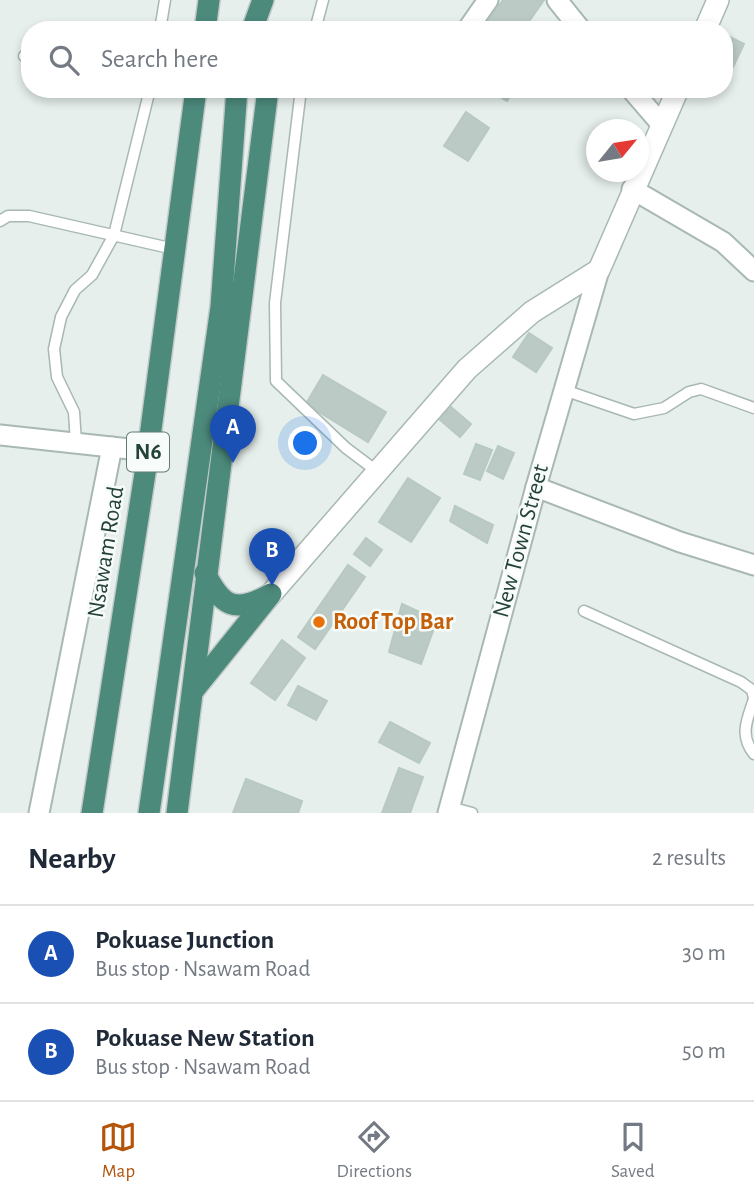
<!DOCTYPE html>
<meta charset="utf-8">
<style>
:root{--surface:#fff;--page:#f2f2f3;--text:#1f2937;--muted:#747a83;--line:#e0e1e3;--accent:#b45309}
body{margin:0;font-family:"Alegreya Sans",sans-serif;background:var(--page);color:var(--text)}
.compass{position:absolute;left:586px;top:119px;width:63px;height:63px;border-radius:50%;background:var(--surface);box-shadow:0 4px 10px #0003;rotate:60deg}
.you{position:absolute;left:306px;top:444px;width:24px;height:24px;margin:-18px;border:5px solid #fff;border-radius:50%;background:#1a73e8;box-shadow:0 0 0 10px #1a73e833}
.badge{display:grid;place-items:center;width:46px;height:46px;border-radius:50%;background:var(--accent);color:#fff;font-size:23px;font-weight:700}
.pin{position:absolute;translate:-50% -58px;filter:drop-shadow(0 2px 4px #0008)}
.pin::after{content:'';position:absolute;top:37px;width:24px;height:21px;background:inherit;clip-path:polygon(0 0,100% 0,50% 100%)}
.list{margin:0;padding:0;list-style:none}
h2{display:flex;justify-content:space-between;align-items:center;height:91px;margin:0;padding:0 28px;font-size:30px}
h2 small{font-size:23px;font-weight:400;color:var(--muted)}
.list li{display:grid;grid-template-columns:46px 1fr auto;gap:21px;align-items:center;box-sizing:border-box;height:98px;padding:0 28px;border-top:2px solid var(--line)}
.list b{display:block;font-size:26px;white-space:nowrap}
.list p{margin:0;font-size:23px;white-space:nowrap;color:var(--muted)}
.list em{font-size:23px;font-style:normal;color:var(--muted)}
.icon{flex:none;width:38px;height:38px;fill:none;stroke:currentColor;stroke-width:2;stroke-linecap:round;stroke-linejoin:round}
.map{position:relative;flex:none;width:754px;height:813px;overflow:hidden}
.search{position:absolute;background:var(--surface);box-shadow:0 4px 10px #0003;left:21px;right:21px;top:21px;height:77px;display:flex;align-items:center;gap:18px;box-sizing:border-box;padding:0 24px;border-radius:28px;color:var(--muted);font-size:26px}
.sheet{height:287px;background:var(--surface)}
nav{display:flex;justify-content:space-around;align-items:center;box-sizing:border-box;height:98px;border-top:2px solid var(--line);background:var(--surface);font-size:19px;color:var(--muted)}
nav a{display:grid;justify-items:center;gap:4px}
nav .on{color:var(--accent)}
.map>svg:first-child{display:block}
.building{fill:#bbcac4;stroke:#b8c9c2;stroke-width:2}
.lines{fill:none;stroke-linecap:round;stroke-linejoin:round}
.service-casing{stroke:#a8b8b2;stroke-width:13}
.minor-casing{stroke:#a8b8b2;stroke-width:23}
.tertiary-casing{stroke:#a8b8b2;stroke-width:24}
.trunk-casing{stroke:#c2cac8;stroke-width:24}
.service{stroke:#fff;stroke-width:10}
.minor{stroke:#fff;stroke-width:19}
.tertiary{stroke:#fff;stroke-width:21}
.trunk{stroke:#4c8a7c;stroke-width:21}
.food-dot{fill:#e8710a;stroke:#f7fbf9;stroke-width:2.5}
.labels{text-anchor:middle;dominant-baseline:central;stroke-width:5;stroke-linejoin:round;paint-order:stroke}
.shield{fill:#f7fbf9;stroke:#637a73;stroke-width:2}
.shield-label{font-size:23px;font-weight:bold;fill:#24423a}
.street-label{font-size:24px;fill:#24423a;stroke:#f7fbf9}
.food-label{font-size:24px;font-weight:bold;fill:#c56008;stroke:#f7fbf9;text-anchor:start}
</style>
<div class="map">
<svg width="754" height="813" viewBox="0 0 754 813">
<rect width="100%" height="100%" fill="#e6efeb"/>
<g class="building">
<path d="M503 0H544L523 30H482Z"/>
<path d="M724 34 744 44 733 67 724 62Z"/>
<path d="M488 89H514L507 101Z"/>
<path d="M466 112 489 128 468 161 444 146Z"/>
<path d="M529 333 552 348 536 372 513 357Z"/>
<path d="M323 375 386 412 368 442 306 404Z"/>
<path d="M451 407 471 424 460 437 440 420Z"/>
<path d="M476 444 492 450 480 480 464 474Z"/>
<path d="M498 446 514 453 503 479 487 471Z"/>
<path d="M408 478 440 498 411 542 379 522Z"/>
<path d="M455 506 493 525 487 543 450 521Z"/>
<path d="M366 538 382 550 370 566 354 554Z"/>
<path d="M348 565 365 577 315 649 298 637Z"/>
<path d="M402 604 437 620 421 664 389 652Z"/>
<path d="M282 640 305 658 275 700 251 683Z"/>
<path d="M298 686 327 701 316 720 288 705Z"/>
<path d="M390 722 430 743 419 763 379 742Z"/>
<path d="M399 768 423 777 410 813H382Z"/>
<path d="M246 779 302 801 298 813H233Z"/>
</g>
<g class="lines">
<defs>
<g id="service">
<path d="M160 30 165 0"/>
<path d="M315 30 323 0"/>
<path d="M24 56 30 57"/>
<path d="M301 89 275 303 276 381 346 448 378 472"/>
<path d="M0 221 8 216H29L174 249"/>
<path d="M564 390 634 414 664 408 689 392 701 389 754 408"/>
<path d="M76 443 74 412 57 377 54 349 61 317 75 290 92 275 114 235 150 89"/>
<path d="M584 611 741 682 752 690 754 698"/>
<path d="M754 699C747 720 739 735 754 754"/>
<path d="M450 807 472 813"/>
</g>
<g id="minor">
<path d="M557 0 581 30"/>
<path d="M467 30 488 0"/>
<path d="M631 89 662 125"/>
<path d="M632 189 723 242 754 271"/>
<path d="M0 435 148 451"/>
<path d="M536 487 680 542 754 565"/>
<path d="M39 813 112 447"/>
<path d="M448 813 536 487 599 270"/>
</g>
<g id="tertiary">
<path d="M705 30 718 0"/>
<path d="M271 594 467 369 532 312 599 270 678 89"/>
</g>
<g id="trunk">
<path d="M205 30 209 0"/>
<path d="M252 30 263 0"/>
<path d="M205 573C222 606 234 614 269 595"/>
<path d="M193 691 271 594"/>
<path d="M92 813 146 467 196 89"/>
<path d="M149 813 221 307 237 89"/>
<path d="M177 813 268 89"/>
</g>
</defs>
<use href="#service" class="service-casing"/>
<use href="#minor" class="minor-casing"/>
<use href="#tertiary" class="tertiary-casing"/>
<use href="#trunk" class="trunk-casing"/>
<use href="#service" class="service"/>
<use href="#minor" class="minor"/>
<use href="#tertiary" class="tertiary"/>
<use href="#trunk" class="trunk"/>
</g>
<circle class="food-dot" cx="319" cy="622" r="7"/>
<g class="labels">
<rect class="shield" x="127" y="432.5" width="42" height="39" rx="5"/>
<g class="shield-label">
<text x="148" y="452">N6</text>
</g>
<g class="street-label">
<text transform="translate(521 541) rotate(-75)">New Town Street</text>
<text transform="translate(106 552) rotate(-81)">Nsawam Road</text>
</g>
<g class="food-label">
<text x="333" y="622">Roof Top Bar</text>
</g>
</g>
</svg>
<svg class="compass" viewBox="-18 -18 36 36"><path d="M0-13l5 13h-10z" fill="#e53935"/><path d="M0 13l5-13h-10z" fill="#747a83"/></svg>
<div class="you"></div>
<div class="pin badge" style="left:233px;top:463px;background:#1a4fb4">A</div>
<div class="pin badge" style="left:272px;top:586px;background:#1a4fb4">B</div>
<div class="search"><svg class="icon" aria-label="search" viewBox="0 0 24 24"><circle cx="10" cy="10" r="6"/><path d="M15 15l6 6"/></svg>Search here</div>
</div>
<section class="sheet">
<h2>Nearby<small>2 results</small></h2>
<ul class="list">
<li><span class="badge" style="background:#1a4fb4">A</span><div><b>Pokuase Junction</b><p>Bus stop · Nsawam Road</p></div><em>30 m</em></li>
<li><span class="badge" style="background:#1a4fb4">B</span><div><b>Pokuase New Station</b><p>Bus stop · Nsawam Road</p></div><em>50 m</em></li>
</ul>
</section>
<nav>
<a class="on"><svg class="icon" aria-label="map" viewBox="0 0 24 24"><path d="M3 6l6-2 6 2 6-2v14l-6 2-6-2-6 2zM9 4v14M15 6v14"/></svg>Map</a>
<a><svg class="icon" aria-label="directions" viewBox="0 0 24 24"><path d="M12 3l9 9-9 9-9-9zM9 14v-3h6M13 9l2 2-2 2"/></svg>Directions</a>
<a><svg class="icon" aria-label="saved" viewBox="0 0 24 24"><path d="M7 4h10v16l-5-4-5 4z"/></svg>Saved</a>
</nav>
